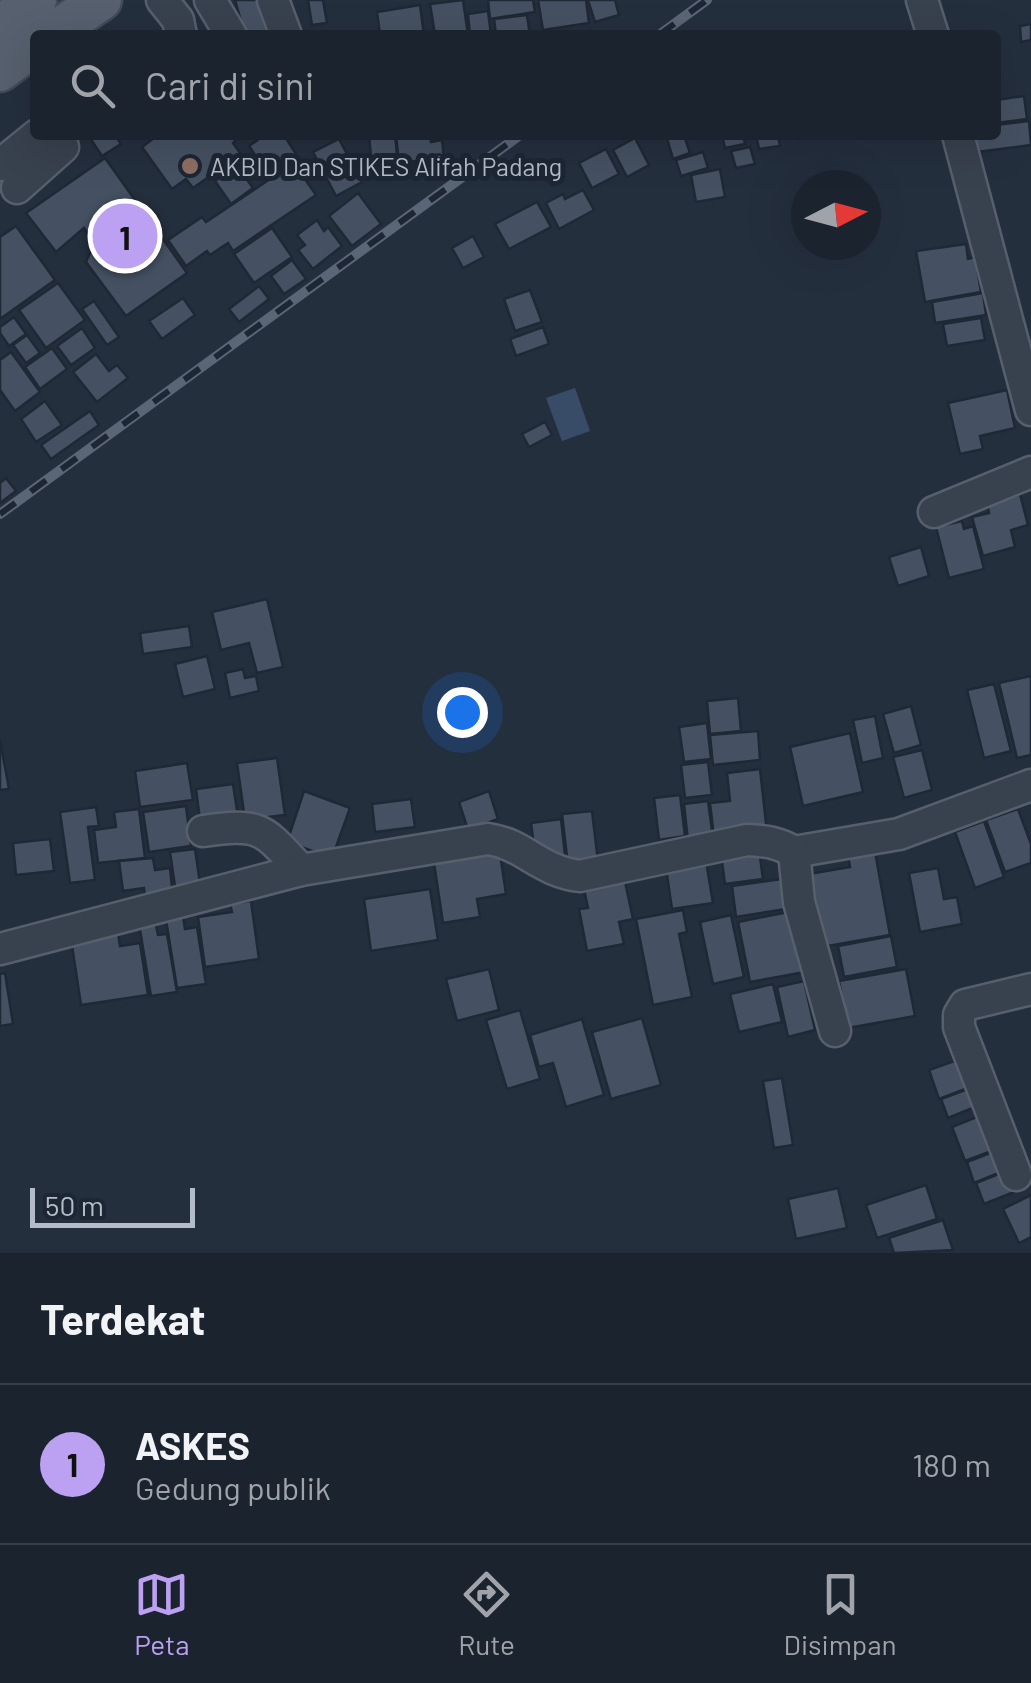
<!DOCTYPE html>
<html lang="id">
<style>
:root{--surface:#1b232e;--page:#282f3a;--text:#f1f3f6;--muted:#a0a4aa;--line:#39404a;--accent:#bca0f2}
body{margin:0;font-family:Barlow,sans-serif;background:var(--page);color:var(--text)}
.compass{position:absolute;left:791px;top:170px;width:90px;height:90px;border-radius:50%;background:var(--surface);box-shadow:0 10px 40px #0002;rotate:84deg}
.scale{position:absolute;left:30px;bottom:25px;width:165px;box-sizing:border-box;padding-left:10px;border:5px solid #b4bcc9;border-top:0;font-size:28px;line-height:35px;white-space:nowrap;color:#b4bcc9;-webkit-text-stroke:8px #1d2633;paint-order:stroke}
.you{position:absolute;left:462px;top:712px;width:35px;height:35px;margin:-25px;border:8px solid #fff;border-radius:50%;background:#1a73e8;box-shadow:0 0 0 15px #1a73e833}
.badge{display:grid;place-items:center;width:65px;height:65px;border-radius:50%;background:var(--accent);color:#111;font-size:32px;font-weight:700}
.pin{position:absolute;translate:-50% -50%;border:5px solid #fff;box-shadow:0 2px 10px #0006}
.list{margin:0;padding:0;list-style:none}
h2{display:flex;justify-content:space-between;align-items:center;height:130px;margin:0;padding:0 40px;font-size:42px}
h2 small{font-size:32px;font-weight:400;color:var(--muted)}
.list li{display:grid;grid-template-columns:65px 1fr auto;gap:30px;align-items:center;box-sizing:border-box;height:160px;padding:0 40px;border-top:2px solid var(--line)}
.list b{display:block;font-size:38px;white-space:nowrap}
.list p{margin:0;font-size:32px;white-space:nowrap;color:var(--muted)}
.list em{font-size:32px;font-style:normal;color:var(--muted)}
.icon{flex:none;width:55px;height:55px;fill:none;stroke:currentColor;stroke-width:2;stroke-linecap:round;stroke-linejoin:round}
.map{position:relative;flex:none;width:1031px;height:1253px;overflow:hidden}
.search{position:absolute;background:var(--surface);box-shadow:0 10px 40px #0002;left:30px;right:30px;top:30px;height:110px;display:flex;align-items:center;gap:25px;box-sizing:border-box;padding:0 35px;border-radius:10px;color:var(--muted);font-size:38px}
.sheet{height:290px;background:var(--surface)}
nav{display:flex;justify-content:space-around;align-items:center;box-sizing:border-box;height:140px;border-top:2px solid var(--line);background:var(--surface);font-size:28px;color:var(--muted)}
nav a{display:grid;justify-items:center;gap:5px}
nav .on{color:var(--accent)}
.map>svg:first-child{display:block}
.water{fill:#394c67}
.building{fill:#455162;stroke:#1f2835;stroke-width:2.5}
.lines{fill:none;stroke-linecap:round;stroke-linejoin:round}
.minor-casing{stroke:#565f6c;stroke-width:35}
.major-casing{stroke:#414a57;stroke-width:45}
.minor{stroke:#38414e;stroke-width:30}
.major{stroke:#56606e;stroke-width:40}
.rail-casing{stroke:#5a6575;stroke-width:10}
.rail{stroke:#1d2633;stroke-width:6;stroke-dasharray:19;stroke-linecap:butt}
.education-dot{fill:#8d6e63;stroke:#1d2633;stroke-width:4}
.labels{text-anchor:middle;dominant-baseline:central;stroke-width:10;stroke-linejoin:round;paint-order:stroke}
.poi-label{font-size:25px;fill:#b4bcc9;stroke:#1d2633;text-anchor:start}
</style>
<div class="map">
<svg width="1031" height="1253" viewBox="0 0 1031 1253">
<rect width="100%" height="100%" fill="#242f3e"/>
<path class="water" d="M575 388 590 431 562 441 546 398Z"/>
<g class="building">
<path d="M235 0H269L279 35H245Z"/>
<path d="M308 0H323L327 23 312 25Z"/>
<path d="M463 0 468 35H435L430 4Z"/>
<path d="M488 0H533L535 12 490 19Z"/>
<path d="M538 0H586L589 23 543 30Z"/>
<path d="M588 0H615L619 15 595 22Z"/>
<path d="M420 5 424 35H380L377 12Z"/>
<path d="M488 11 491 35H470L468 14Z"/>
<path d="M527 15 530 35H496L494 19Z"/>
<path d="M1031 24V40L1021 42 1020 26Z"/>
<path d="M1024 96 1027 119 996 123V100Z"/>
<path d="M1029 121 1031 145 977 152 975 135H996V125Z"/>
<path d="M88 135H115L121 144 102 156Z"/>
<path d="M158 135H240L233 143 241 154 193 188 186 179 172 189 142 147Z"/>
<path d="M265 135H284L296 154 267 173 249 146Z"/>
<path d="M369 135H395L397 154 371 157Z"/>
<path d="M430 135 431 142 442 140 444 158 399 163 396 136Z"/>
<path d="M677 135H684L690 153 673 159 667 138Z"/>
<path d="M722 135H743L745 144 725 148Z"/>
<path d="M756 135H778L780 146 759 149Z"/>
<path d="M635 138 649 165 627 177 613 150Z"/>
<path d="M339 139 362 182 336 196 313 152Z"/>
<path d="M750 147 755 164 736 168 731 151Z"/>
<path d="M606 149 619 174 592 188 579 163Z"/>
<path d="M703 152 708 168 681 176 676 160Z"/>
<path d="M105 158 187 273 126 316 86 262 94 244 84 228 56 252 26 213Z"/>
<path d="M294 163 316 195 233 251 228 243 210 255 207 251 186 266 168 240 202 217 206 222Z"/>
<path d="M237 166 253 188 231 204 215 181Z"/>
<path d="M720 169 725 197 696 202 691 175Z"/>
<path d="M583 190 594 210 559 229 546 203 563 194 565 199Z"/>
<path d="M358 193 381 224 352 246 329 216Z"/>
<path d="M537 202 551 227 509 249 495 224Z"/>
<path d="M317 220 324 231 328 227 342 246 313 269 298 250 305 245 297 235Z"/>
<path d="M16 226 55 280 0 319V237Z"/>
<path d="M272 228 292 257 254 283 234 254Z"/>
<path d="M473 236 484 257 463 268 452 248Z"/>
<path d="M966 244 968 259 975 257 981 292 925 302 916 251Z"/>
<path d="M292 260 306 279 284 294 271 276Z"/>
<path d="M58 283 85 320 46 348 19 310Z"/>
<path d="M259 286 269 299 239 322 229 309Z"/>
<path d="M530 290 542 322 515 331 504 299Z"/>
<path d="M983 293 986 315 935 323 932 302Z"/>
<path d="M183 298 195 315 162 339 149 321Z"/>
<path d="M94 301 119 337 107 345 82 309Z"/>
<path d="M14 317 26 334 9 346 0 333V327Z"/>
<path d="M981 318 985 340 947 346 943 324Z"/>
<path d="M543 327 549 344 516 356 510 339Z"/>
<path d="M82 328 95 348 71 365 57 346Z"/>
<path d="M27 335 40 353 26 363 13 345Z"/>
<path d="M52 348 67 369 40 389 25 367Z"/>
<path d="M11 352 40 392 15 411 0 390V360Z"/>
<path d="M96 354 109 371 117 365 128 378 97 402 73 372Z"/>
<path d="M1007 390 1015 428 980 436 983 449 960 454 948 403Z"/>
<path d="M45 401 62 425 36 442 21 419Z"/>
<path d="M90 411 99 425 51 459 41 445Z"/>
<path d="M545 422 552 435 529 447 522 434Z"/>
<path d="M6 478 16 491 0 503V483Z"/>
<path d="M1020 494 1028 525 1011 530 1015 547 983 556 972 517 989 513 987 503Z"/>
<path d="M962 521 964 529 973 526 984 569 949 578 936 527Z"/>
<path d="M921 547 929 576 898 586 889 557Z"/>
<path d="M267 599 283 667 257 673 249 643 221 650 212 612Z"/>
<path d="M189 626 192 647 143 654 140 633Z"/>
<path d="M207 656 215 689 183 697 175 664Z"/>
<path d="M243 669 245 678 256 676 259 691 230 698 225 673Z"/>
<path d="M1031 676V755L1017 758 999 683Z"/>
<path d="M994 684 1011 751 984 758 967 690Z"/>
<path d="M738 698 741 731 710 734 707 701Z"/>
<path d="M911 706 921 745 894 753 883 714Z"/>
<path d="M875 716 883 758 862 763 853 720Z"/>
<path d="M707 723 711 759 684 762 679 727Z"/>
<path d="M758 731 760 760 713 765 710 735Z"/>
<path d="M850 733 863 792 803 806 790 747Z"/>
<path d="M0 740 9 789 0 790Z"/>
<path d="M922 750 932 790 904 798 893 757Z"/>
<path d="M277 758 285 815 245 820 237 763Z"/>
<path d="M708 762 712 795 685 798 681 765Z"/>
<path d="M187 763 193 800 140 807 135 771Z"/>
<path d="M760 769 767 832 714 838 710 803 730 801 727 773Z"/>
<path d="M233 784 239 823 201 828 196 789Z"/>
<path d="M304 791 350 808 332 858 287 842Z"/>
<path d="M489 791 498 819 468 830 459 802Z"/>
<path d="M680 795 685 836 659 840 654 798Z"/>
<path d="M411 799 415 827 375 832 372 804Z"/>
<path d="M708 801 713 838 688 841 684 804Z"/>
<path d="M186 806 191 846 149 852 143 812Z"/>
<path d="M96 807 99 826 88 827 95 880 70 883 60 812Z"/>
<path d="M139 809 145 858 98 863 94 830 116 827 114 812Z"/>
<path d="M1018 809 1031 844V863L1005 872 986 820Z"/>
<path d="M592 811 598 861 568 865 562 814Z"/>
<path d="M561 819 566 864 535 854 531 823Z"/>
<path d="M984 821 1004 877 975 888 955 832Z"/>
<path d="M50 839 54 871 16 875 13 843Z"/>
<path d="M874 846 890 935 822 947 809 874 850 867 847 851Z"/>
<path d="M195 849 201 890 176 893 170 852Z"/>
<path d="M759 849 763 879 725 884 721 855Z"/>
<path d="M500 853 506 894 477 899 480 917 443 923 434 863Z"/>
<path d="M153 858 155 870 170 868 173 897 145 900 144 888 123 891 119 861Z"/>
<path d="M706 861 713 903 672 909 666 868Z"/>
<path d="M938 868 944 899 957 897 962 924 920 932 909 873Z"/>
<path d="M624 877 633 919 619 922 624 944 587 951 579 909 588 908 583 885Z"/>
<path d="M782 879 786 909 736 917 732 886Z"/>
<path d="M430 889 438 940 371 951 364 899Z"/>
<path d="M251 901 259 959 205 967 198 917 232 912 230 904Z"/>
<path d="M683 910 687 932 679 934 692 997 653 1005 636 919Z"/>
<path d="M793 911 805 972 750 982 738 922Z"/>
<path d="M731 915 744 977 713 984 700 922Z"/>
<path d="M183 917 185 929 197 927 206 984 177 988 166 920Z"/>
<path d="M155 921 158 935 167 934 177 992 151 996 139 924Z"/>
<path d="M118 932 120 946 140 943 148 995 81 1005 71 939Z"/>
<path d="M891 936 897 967 844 977 838 946Z"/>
<path d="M489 969 499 1010 457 1021 446 979Z"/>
<path d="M906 969 915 1016 848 1028 839 981Z"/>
<path d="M5 973 13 1024 0 1026V974Z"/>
<path d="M804 981 815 1030 788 1037 777 987Z"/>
<path d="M773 984 782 1022 739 1032 730 994Z"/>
<path d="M520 1010 540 1079 507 1089 486 1020Z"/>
<path d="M642 1018 661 1085 611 1099 592 1032Z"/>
<path d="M582 1019 604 1095 566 1107 553 1063 539 1067 530 1035Z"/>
<path d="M957 1060 968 1088 939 1099 929 1070Z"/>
<path d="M782 1078 793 1145 774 1148 763 1081Z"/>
<path d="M968 1089 975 1107 948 1118 941 1099Z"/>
<path d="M984 1114 997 1149 965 1161 952 1127Z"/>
<path d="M998 1150 1006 1170 974 1183 967 1162Z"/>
<path d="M1006 1171 1014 1192 984 1204 976 1183Z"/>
<path d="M926 1185 937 1219 877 1238 866 1205Z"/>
<path d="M838 1188 847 1228 796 1239 788 1199Z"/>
<path d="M1031 1195V1237L1019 1243 1003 1209Z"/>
<path d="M943 1220 953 1250 894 1253 889 1238Z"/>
</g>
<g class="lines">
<defs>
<g id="minor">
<path d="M162 0 178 20 181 35"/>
<path d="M210 0 231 35"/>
<path d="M273 0 286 35"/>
<path d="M922 0 933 35"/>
<path d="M958 135 1031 410"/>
<path d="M0 165 37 135"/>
<path d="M17 188 63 147 59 135"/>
<path d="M934 512 1031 472"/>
<path d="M203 831C262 823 262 828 301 870"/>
<path d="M794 852 899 834 1031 785"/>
<path d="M0 949 301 870 488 839C524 844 539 871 580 876L747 840C765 841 778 842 794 852L799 902 835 1031"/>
<path d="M1016 1175 959 1027V1015L965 1005 1031 989"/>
</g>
<g id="major">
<path d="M0 26 36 0"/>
<path d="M50 35 101 0"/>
<path d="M0 71 35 45"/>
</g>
</defs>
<use href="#minor" class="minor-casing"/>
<use href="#major" class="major-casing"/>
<use href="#minor" class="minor"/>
<use href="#major" class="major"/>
<defs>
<g id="rail">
<path d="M659 35 707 0"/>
<path d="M0 514 520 135"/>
</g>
</defs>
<use href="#rail" class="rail-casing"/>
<use href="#rail" class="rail"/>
</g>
<circle class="education-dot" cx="190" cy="166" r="10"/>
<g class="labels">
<g class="poi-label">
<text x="210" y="166">AKBID Dan STIKES Alifah Padang</text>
</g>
</g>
</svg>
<svg class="compass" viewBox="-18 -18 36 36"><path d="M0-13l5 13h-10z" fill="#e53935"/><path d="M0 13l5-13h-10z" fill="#a0a4aa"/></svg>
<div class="scale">50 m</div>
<div class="you"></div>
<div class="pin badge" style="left:125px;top:236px">1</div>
<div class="search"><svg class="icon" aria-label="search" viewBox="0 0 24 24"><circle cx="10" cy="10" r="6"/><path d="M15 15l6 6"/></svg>Cari di sini</div>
</div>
<section class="sheet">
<h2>Terdekat<small></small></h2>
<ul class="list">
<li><span class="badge">1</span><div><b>ASKES</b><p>Gedung publik</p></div><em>180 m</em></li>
</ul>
</section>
<nav>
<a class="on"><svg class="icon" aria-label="map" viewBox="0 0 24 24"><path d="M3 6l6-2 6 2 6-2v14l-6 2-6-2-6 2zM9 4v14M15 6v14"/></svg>Peta</a>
<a><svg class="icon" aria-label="directions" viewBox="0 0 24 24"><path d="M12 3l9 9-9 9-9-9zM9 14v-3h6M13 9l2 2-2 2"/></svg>Rute</a>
<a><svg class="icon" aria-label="saved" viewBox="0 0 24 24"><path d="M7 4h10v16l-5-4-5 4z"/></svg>Disimpan</a>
</nav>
